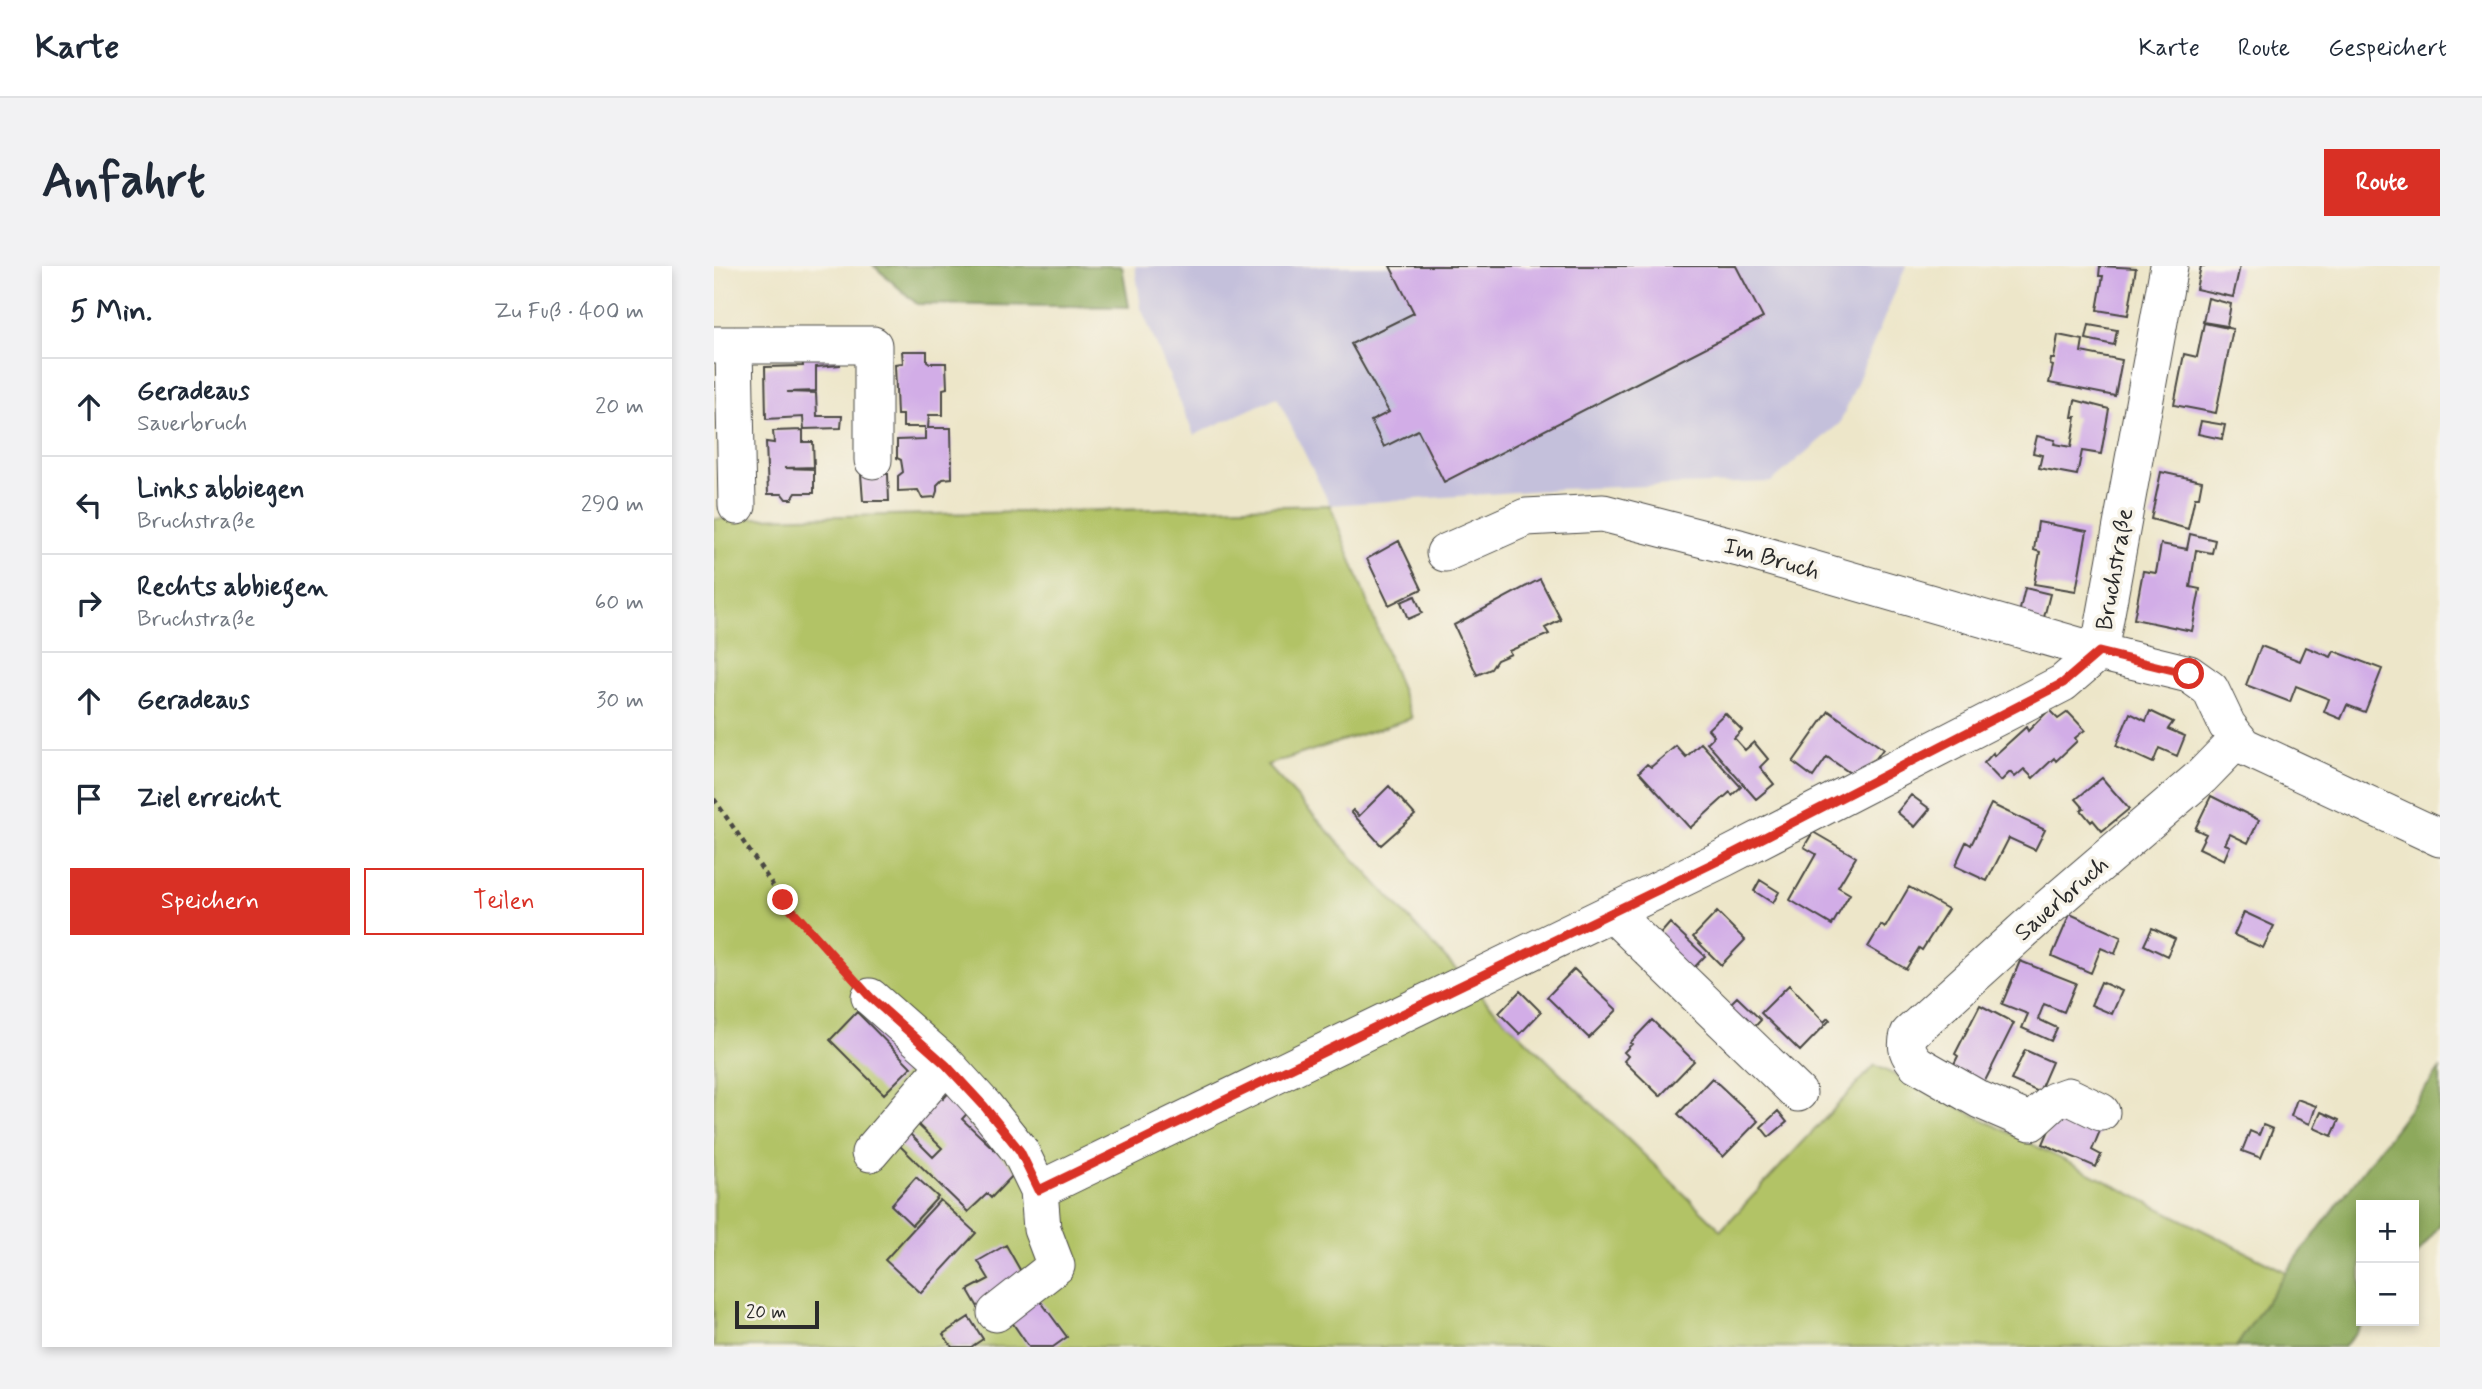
<!DOCTYPE html>
<html lang="de">
<head>
<meta charset="utf-8">
<style>
	:root { --surface:#fff; --page:#f2f2f3; --text:#1f2937; --muted:#747a83; --line:#e0e1e3; --accent:#d93025 }
	body { margin:0; font-family:Mynerve,sans-serif; background:var(--page); color:var(--text) }
	.controls { position:absolute; right:21px; bottom:21px; display:grid; overflow:hidden; border-radius:0px; box-shadow:0 4px 10px #0003 }
	.controls button { width:63px; height:63px; display:grid; place-items:center; padding:0; border:0; border-bottom:2px solid var(--line); background:var(--surface); color:var(--text); font:35px sans-serif }
	.scale { position:absolute; left:21px; bottom:18px; width:84px; box-sizing:border-box; padding-left:7px; border:4px solid #2b2b2b; border-top:0; font-size:19px; line-height:24px; white-space:nowrap; color:#2b2b2b; -webkit-text-stroke:5px #f7f3e8; paint-order:stroke }
	.stop { position:absolute; width:21px; height:21px; margin:-16px; border:5px solid #d93025; border-radius:50%; background:#fff }
	.stop.end { background:#d93025; border-color:#fff; box-shadow:0 2px 7px #0008 }
	.list { margin:0; padding:0; list-style:none }
	h2 { display:flex; justify-content:space-between; align-items:center; height:91px; margin:0; padding:0 28px; font-size:30px }
	h2 small { font-size:23px; font-weight:400; color:var(--muted) }
	.list li { display:grid; grid-template-columns:46px 1fr auto; gap:21px; align-items:center; box-sizing:border-box; height:98px; padding:0 28px; border-top:2px solid var(--line) }
	.list b { display:block; font-size:26px; white-space:nowrap }
	.list p { margin:0; font-size:23px; white-space:nowrap; color:var(--muted) }
	.list em { font-size:23px; font-style:normal; color:var(--muted) }
	.actions { display:flex; gap:14px; padding:21px 28px }
	.actions a { flex:1; padding:16px 0; border:2px solid var(--accent); border-radius:0px; text-align:center; font-size:24px; color:var(--accent) }
	.actions .main { background:var(--accent); color:#fff }
	.icon { flex:none; width:38px; height:38px; fill:none; stroke:currentColor; stroke-width:2; stroke-linecap:round; stroke-linejoin:round }
	.map { position:relative; flex:none; width:1726px; height:1081px; overflow:hidden; border-radius:0px }
	header { display:flex; align-items:center; gap:42px; box-sizing:border-box; height:98px; padding:0 35px; background:var(--surface); border-bottom:2px solid var(--line) }
	header strong { font-size:33px }
	nav { display:flex; gap:38px; margin-inline-start:auto; font-size:24px }
	.intro { display:flex; align-items:center; justify-content:space-between; box-sizing:border-box; height:168px; padding:0 42px }
	h1 { margin:0; font-size:49px }
	.button { padding:18px 32px; border-radius:0px; background:var(--accent); color:#fff; font-size:24px; font-weight:700 }
	main { display:flex; gap:42px; padding:0 42px }
	aside { flex:1; background:var(--surface); border-radius:0px; box-shadow:0 4px 10px #0003 }
	.map>svg:first-child { display:block }
</style>
</head>
<body>
<header>
<strong>Karte</strong>
<nav><a>Karte</a><a>Route</a><a>Gespeichert</a></nav>
</header>
<div class="intro"><h1>Anfahrt</h1><a class="button">Route</a></div>
<main>
<aside>
<h2>5 Min.<small>Zu Fuß · 400 m</small></h2>
<ul class="list">
<li><svg class="icon" aria-label="ahead" viewBox="0 0 24 24"><path d="M12 20V5M6 11l6-6 6 6"/></svg><div><b>Geradeaus</b><p>Sauerbruch</p></div><em>20 m</em></li>
<li><svg class="icon" aria-label="left" viewBox="0 0 24 24"><path d="M17 20v-9H6M10 6l-5 5 5 5"/></svg><div><b>Links abbiegen</b><p>Bruchstraße</p></div><em>290 m</em></li>
<li><svg class="icon" aria-label="right" viewBox="0 0 24 24"><path d="M7 20v-9h11M14 6l5 5-5 5"/></svg><div><b>Rechts abbiegen</b><p>Bruchstraße</p></div><em>60 m</em></li>
<li><svg class="icon" aria-label="ahead" viewBox="0 0 24 24"><path d="M12 20V5M6 11l6-6 6 6"/></svg><div><b>Geradeaus</b></div><em>30 m</em></li>
<li><svg class="icon" aria-label="arrive" viewBox="0 0 24 24"><path d="M6 21V4h12l-3 4 3 4H6"/></svg><div><b>Ziel erreicht</b></div></li>
</ul>
<div class="actions"><a class="main">Speichern</a><a>Teilen</a></div>
</aside>
<div class="map">
<svg width="1726" height="1081" viewBox="0 0 1726 1081">
	<rect width="100%" height="100%" fill="#f7f3e8"/>
	<filter id="ink" filterUnits="userSpaceOnUse"><feTurbulence type="fractalNoise" baseFrequency=".0143" numOctaves="2"/><feDisplacementMap in="SourceGraphic" scale="14" xChannelSelector="R" yChannelSelector="G"/><feConvolveMatrix kernelMatrix="1 2 1 2 8 2 1 2 1" color-interpolation-filters="sRGB"/></filter>
	<filter id="wash" filterUnits="userSpaceOnUse"><feTurbulence type="fractalNoise" baseFrequency=".00686" numOctaves="4" result="noise"/><feDisplacementMap in="SourceGraphic" scale="28" xChannelSelector="R" yChannelSelector="G"/><feGaussianBlur stdDeviation="1.57" result="paint"/><feColorMatrix in="noise" values="0 0 0 0 0 0 0 0 0 0 0 0 0 0 0 0 0 1.4 0 .05"/><feComposite in="paint" operator="in"/></filter>
	<g filter="url(#wash)">
		<rect width="100%" height="100%" fill="#ede6c9"/>
		<!-- industrial -->
		<path fill="#c4c0db" d="M421,0h771l-66,157 -69,59 -212,7 -229,16 -53,-108 -83,38 -53,-127z"/>
		<!-- green -->
		<path fill="#b2c366" stroke="#6e7748" stroke-width="2" d="M616,239l82,213 -145,47 208,225 246,240 154,-165 411,207 -50,75h-1522v-828z"/>
		<!-- forest -->
		<path fill="#8da95b" stroke="#5c6a43" stroke-width="2" d="M160,0h248l7,41 -212,-3z
			M1726,803v156l-26,34v-54h-53v116h4l-21,26h-108l50,-75z"/>
		<g id="blocks">
			<!-- building -->
			<path fill="#d2ade7" d="M676,0h346l27,52 -319,164 -26,-52 -34,17 -13,-26 18,-9 -38,-68 63,-31z
				M1386,0l36,2 -8,47 -31,-5 6,-34h-4z
				M1487,0h39l-7,31 -37,-8z
				M1494,32l23,6 -4,22 -24,-4z
				M1490,57l29,6 -17,84 -42,-8 10,-51 13,3z
				M1375,59l28,5 -3,15 -28,-6z
				M1344,69l25,5 -2,12 41,8 -7,36 -66,-13 4,-17 -3,-1 1,-6h3z
				M188,85h25v10l3,2h16l1,25 -4,1v26h-14l-1,13h23l1,50 -9,1 -6,6v6l-2,6 -13,1 -4,-8 -20,1v-15l5,-4 -2,-12 -4,-2v-18l28,-1v-12h-22v-12h-6l-2,-51 8,-1z
				M126,87v12l-24,2v24l-29,1 29,1 1,23h25l-1,12 -37,1 -1,-12 -37,2 -1,-52 38,-1 -1,-12z
				M1361,134l34,9 -8,45 -19,-3 -5,24 -38,-7 3,-13 -9,-2 4,-17 18,4 -1,4 17,3 5,-30h-4z
				M1487,155l24,4 -3,14 -24,-5z
				M89,164v12h10l1,25 -30,1 30,1v24h-18l-4,6h-6l-4,-5h-14l-2,-52 8,1 -1,-12z
				M1447,206l41,9 -3,16h-4l-7,32 -37,-10z
				M147,208h27l1,27h-26z
				M1324,256l49,9 -11,60 -42,-7 6,-32 -6,-2z
				M1476,268l25,6 -3,13 -16,-3 -6,37 10,2 -8,42 -58,-12 9,-48 13,2 5,-29 26,5z
				M685,275l23,48 -33,16 -22,-46z
				M826,313l21,41 -16,8 4,6 -40,17 2,3 -14,6 -6,9 -14,6 -23,-50z
				M1311,322l25,6 -8,31 -24,-7z
				M701,330l7,17 -14,6 -7,-17z
				M1547,380l39,15 6,-14 25,10 3,-6 48,18 -17,43 -18,-7 -6,14 -17,-7 5,-13 -33,-13 -6,16 -44,-17z
				M1335,444l9,9 10,-7 17,18 -10,8 2,3 -21,20 -2,-3 -21,20 -9,-9 -9,8 -5,-5 -9,9 -17,-18 9,-10 1,3 32,-29 2,4z
				M1115,445l54,38 -23,31 -33,-23 -14,20 -20,-15z
				M1436,445l23,11 -5,7 17,7 -8,20 -18,-8 -6,15 -37,-17 14,-33 16,8z
				M1011,447l17,17 -8,8 11,12 9,-8 14,17 -8,8 14,17 -18,15 -49,-56 7,-7 -6,-7z
				M987,477l40,44 -9,8 -2,-3 -40,36 -51,-56 8,-8 4,3 25,-21 10,11z
				M1388,512l27,31 -27,22 -9,-11 -2,2 -10,-12 3,-2 -8,-9z
				M675,520l26,29 -34,30 -30,-33 2,-2 6,6z
				M1197,529l19,14 -15,18 -18,-15z
				M1497,530l48,24 -11,23 -18,-9 -5,10 5,2 -6,14 -25,-12 7,-14 -11,-5z
				M1277,538l54,26 -10,20 -26,-12 -22,43 -32,-15 11,-24 5,3z
				M1099,566l43,25 -18,30 12,7 -18,31 -42,-25 26,-46 -12,-7z
				M1046,614l19,12 -6,11 -19,-12z
				M1195,621l39,22 -26,41 -3,-2 -13,21 -38,-22 13,-22 4,3z
				M1003,646l28,28 -24,25 -28,-28z
				M1530,646l30,14 -11,22 -29,-13z
				M1356,648l51,23 -6,17 -14,-6 -10,25 -39,-17z
				M956,657l35,33 -15,16 -34,-33z
				M1438,662l23,11 -8,17 -23,-11z
				M1306,695l56,22 -12,29 -20,-8 -6,15 19,9 -6,13 -29,-13 6,-14 -26,-10z
				M860,703l43,41 -28,28 -42,-41z
				M1387,716l21,9 -10,23 -21,-9z
				M1075,719l35,37 4,-4 2,2 -30,31 -39,-38z
				M806,725l21,21 -21,22 -21,-21z
				M1023,731l24,23 -11,12 -23,-25z
				M1266,739l34,18 -32,64 -32,-15 8,-16 -3,-2z
				M143,746l54,55 -27,27 -54,-54z
				M938,754l42,41 -34,35 -36,-35 4,-5 -4,-4 8,-8 -2,-1z
				M1311,784l27,12 -13,30 -28,-12z
				M998,812l46,43 -35,36 -45,-43z
				M240,821l20,19 -12,13 55,52 -26,27 -4,-4 -19,18 -69,-67 11,-11 23,23 9,-9 -33,-32 25,-25 9,8z
				M1583,833l19,7 -6,18 -19,-8z
				M1345,841l43,19 -10,24 9,5 -5,12 -53,-23z
				M1064,845l9,11 -18,15 -8,-10z
				M1607,846l18,8 -7,16 -18,-8z
				M1549,859l10,4 -12,29 -19,-7 8,-20 9,4z
				M202,911l22,20 -26,28 -21,-20z
				M226,934l36,33 -55,60 -36,-33z
				M292,979l21,37 -48,27 -11,-19 21,-11 -11,-18z
				M322,1029l31,42 -14,10h-24l-22,-32z
				M255,1051l14,22 -12,8h-19l-9,-13z"/>
		</g>
	</g>
	<g filter="url(#ink)">
		<use href="#blocks" fill-opacity="0" stroke="#484743" stroke-width="2"/>
		<g fill="none" stroke-linecap="round" stroke-linejoin="round">
			<!-- minor casing -->
			<g stroke="#484743" stroke-width="39">
				<path id="minor" d="M0,79h159v115
					M20,80l3,160
					M731,287l81,-36 77,-4 136,35 360,104 90,22 21,15 17,36 16,21 197,92
					M898,647l186,180
					M156,731l76,67
					M1387,846l-33,-16 -14,5 -23,21 -51,-22 -63,-36c-9,-10 -12,-16 -8,-30l138,-125 154,-132 37,-38
					M156,887l76,-89 38,42 36,45 19,39 685,-332 339,-175 36,-31 70,-386
					M282,1047l60,-47 -14,-37 -3,-39"/>
			</g>
			<!-- path -->
			<path stroke="#484743" stroke-width="4.5" stroke-dasharray="5 5" stroke-linecap="butt" d="M0,533l69,101 67,75"/>
			<!-- minor -->
			<use href="#minor" stroke="#fff" stroke-width="37"/>
		</g>
	</g>
	<g fill="none" stroke-linecap="round" stroke-linejoin="round" filter="url(#ink)">
		<!-- route -->
		<path stroke="#d93025" stroke-width="9" d="M69,634l87,97 76,68 38,41 36,45 19,39 685,-332 339,-175 36,-31 90,22"/>
	</g>
	<g text-anchor="middle" stroke-width="7" stroke-linejoin="round" paint-order="stroke">
		<!-- street labels -->
		<g font-size="24" fill="#2b2b2b" stroke="#f7f3e8">
			<text transform="translate(1058 292) rotate(16)" y="8">Im Bruch</text>
			<text transform="translate(1400 303) rotate(-80)" y="8">Bruchstraße</text>
			<text transform="translate(1347 632) rotate(-41)" y="8">Sauerbruch</text>
		</g>
	</g>
</svg>
<div class="controls">
<button>+</button>
<button>−</button>
</div>
<div class="scale">20 m</div>
<div class="stop" style="left:1475px;top:408px"></div>
<div class="stop end" style="left:69px;top:634px"></div>
</div>
</main>
</body>
</html>
